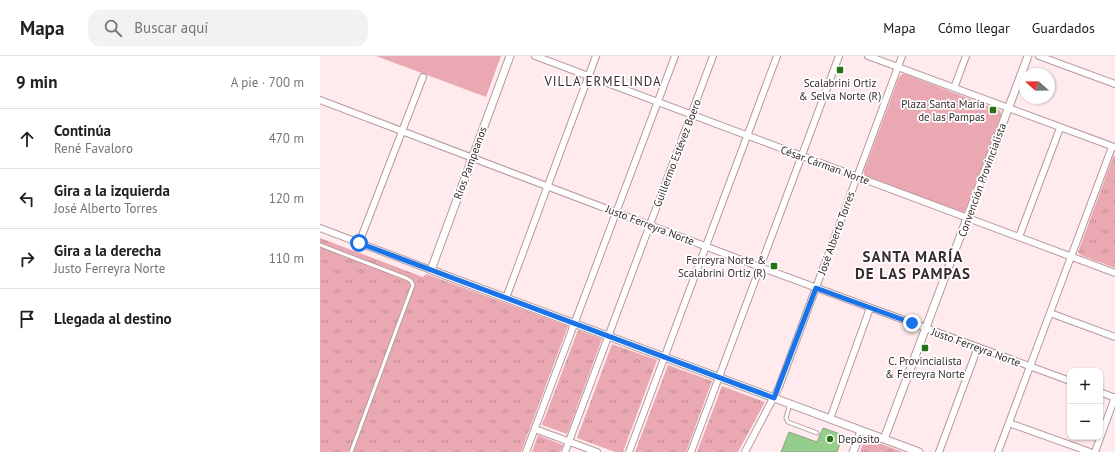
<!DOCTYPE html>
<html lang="es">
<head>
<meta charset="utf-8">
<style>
	:root { --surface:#fff; --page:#f2f2f2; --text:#202124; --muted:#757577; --line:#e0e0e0 }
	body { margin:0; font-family:"PT Sans",sans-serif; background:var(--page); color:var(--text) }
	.controls { position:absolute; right:12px; bottom:12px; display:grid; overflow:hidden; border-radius:8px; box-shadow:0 1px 3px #0004 }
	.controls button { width:36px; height:36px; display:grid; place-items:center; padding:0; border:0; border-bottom:1px solid var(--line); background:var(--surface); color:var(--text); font:20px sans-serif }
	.compass { position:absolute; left:699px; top:12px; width:36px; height:36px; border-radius:50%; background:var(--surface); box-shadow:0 1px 3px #0004; rotate:290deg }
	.stop { position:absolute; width:12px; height:12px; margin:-9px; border:3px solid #1a73e8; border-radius:50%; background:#fff }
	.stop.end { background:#1a73e8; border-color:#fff; box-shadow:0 1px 4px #0008 }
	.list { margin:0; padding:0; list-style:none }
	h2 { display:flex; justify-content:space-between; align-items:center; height:52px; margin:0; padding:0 16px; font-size:17px }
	h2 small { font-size:13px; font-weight:400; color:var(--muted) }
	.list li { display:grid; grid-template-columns:26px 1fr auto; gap:12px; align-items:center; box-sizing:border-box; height:60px; padding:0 16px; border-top:1px solid var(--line) }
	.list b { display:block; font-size:15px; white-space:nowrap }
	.list p { margin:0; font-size:13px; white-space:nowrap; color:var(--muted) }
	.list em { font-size:13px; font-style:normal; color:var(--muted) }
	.icon { flex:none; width:22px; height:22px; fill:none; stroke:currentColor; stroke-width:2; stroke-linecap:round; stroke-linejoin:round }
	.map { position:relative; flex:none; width:795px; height:396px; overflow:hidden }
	header { display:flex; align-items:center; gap:24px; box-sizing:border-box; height:56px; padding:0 20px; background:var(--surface); border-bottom:1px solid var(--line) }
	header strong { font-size:19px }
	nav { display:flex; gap:22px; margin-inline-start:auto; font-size:14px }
	.search { width:280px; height:36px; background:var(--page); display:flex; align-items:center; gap:10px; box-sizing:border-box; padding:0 14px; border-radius:12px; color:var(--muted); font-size:15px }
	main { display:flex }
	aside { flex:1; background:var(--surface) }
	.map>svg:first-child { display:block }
</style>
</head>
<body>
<header>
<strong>Mapa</strong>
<div class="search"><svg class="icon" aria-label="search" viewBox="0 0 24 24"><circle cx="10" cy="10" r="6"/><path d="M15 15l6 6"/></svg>Buscar aquí</div>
<nav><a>Mapa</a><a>Cómo llegar</a><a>Guardados</a></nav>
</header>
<main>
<aside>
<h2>9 min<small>A pie · 700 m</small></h2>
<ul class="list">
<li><svg class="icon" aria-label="ahead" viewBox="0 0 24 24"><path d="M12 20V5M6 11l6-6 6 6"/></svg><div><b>Continúa</b><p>René Favaloro</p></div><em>470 m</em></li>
<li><svg class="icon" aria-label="left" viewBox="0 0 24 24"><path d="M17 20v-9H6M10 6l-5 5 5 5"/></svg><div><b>Gira a la izquierda</b><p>José Alberto Torres</p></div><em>120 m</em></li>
<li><svg class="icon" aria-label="right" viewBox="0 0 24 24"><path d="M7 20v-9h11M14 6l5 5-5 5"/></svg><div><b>Gira a la derecha</b><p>Justo Ferreyra Norte</p></div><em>110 m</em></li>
<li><svg class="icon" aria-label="arrive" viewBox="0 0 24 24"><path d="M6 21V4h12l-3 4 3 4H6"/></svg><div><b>Llegada al destino</b></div></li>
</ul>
</aside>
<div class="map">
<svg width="795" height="396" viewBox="0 0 795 396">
	<defs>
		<pattern id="grass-tufts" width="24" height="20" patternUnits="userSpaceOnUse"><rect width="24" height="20" fill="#eaa9b2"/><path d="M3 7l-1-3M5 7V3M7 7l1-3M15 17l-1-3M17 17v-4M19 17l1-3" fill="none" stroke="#be8a91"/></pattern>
	</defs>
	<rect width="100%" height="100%" fill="#ffebed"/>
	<!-- grass -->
	<path fill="url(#grass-tufts)" d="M795,99v113l-35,-13 -2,-3 35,-95z
		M0,182l103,39 3,-3 142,52 -47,126h-201z
		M258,274l24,9 -35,95 -25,-9z
		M292,288l45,16 -34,92h-8l-38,-14z
		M348,309l44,16 -26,71h-51z
		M402,330l43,16 -27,50h-41z
		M218,379l25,10 -3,7h-28z
		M549,383l2,1 32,12h-43l4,-11z"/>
	<!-- park -->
	<path fill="#eaa9b2" d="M56,0h125l-15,41z
		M582,18h3l94,36 2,2v4l-35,93 -2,3h-4l-96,-36v-5l35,-94z"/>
	<!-- building -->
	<path fill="#95cd8a" stroke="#90a18d" d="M503,372l20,7 -6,17h-56l8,-20 28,10z"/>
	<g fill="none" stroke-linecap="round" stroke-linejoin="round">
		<!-- service casing -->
		<g stroke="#b6999c" stroke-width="5">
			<path id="service" d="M0,189l86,33 5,3 2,4 -62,167
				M470,348l-4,14 2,4 29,11"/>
		</g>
		<!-- minor casing -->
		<g stroke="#b6999c" stroke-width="8">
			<path id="minor" d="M215,0l580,217
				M548,0l246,91
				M719,0l76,28
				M634,32l12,-32
				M0,44l440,167 310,114
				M0,172l111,42
				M699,181l41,-109
				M39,187l64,-166
				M186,242l90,-242
				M730,257l65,24
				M780,336l15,6
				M510,363l40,-111
				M689,367l81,29
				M215,373l62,23
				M206,396l149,-396
				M245,396l148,-396
				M309,396l148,-396
				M371,396l148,-396
				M425,396l34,-65 123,-331
				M619,396l39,-105
				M678,396l114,-305
				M775,396l20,-55"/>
		</g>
		<!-- tertiary casing -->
		<g stroke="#b6999c" stroke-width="9">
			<path id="tertiary" d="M190,0l-79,214 488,182
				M564,383l144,-383
				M533,396l8,-21"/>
		</g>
		<!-- service -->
		<use href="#service" stroke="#fff" stroke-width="3"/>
		<!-- minor -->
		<use href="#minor" stroke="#fff" stroke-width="6"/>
		<!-- tertiary -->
		<use href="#tertiary" stroke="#fff" stroke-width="7"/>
	</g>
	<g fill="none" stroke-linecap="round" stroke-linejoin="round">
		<!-- route -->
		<path stroke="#1a73e8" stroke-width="5" d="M39,187l415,155 42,-110 96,35"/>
	</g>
	<!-- markers -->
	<g fill="#277216" stroke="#fff" stroke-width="1.5">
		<rect x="516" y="10" width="8" height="8" rx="2"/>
		<rect x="669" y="50" width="8" height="8" rx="2"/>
		<rect x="450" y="206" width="8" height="8" rx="2"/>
		<rect x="601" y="288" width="8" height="8" rx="2"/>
		<circle cx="510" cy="383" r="4"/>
	</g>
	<g text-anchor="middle" stroke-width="3.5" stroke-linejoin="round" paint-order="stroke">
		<!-- poi labels -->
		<g font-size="11" fill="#372b2c" stroke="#fff">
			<text x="520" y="31">Scalabrini Ortiz<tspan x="520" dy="13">&amp; Selva Norte (R)</tspan></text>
			<text x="665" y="52" text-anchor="end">Plaza Santa María<tspan x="665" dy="13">de las Pampas</tspan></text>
			<text x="446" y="208" text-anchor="end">Ferreyra Norte &amp;<tspan x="446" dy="13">Scalabrini Ortiz (R)</tspan></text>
			<text x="605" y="309">C. Provincialista<tspan x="605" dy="13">&amp; Ferreyra Norte</tspan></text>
			<text x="518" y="387" text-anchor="start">Depósito</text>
		</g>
		<!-- street labels -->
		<g font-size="11" fill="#372b2c" stroke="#fff">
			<text transform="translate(357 97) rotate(-69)" y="4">Guillermo Estévez Boero</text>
			<text transform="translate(150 107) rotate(-70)" y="4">Ríos Pampeanos</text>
			<text transform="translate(505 109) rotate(20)" y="4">César Cárman Norte</text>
			<text transform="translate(662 124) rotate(-70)" y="4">Convención Provincialista</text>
			<text transform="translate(330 169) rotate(21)" y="4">Justo Ferreyra Norte</text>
			<text transform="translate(516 177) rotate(-70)" y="4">José Alberto Torres</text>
			<text transform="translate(656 291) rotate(20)" y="4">Justo Ferreyra Norte</text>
		</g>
		<!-- quarter labels -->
		<g font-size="13" letter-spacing="1" fill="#372b2c" stroke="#fff">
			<text x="283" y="30">VILLA ERMELINDA</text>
		</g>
		<!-- district labels -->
		<g font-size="15" font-weight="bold" letter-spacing="1" fill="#372b2c" stroke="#fff">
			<text x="593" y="206">SANTA MARÍA<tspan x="593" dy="17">DE LAS PAMPAS</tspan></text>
		</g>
	</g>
</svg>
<div class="controls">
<button>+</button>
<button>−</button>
</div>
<svg class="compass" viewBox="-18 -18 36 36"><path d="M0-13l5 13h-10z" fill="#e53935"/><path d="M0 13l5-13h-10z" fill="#757577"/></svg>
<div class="stop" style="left:39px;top:187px"></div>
<div class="stop end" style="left:592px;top:267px"></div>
</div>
</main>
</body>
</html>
